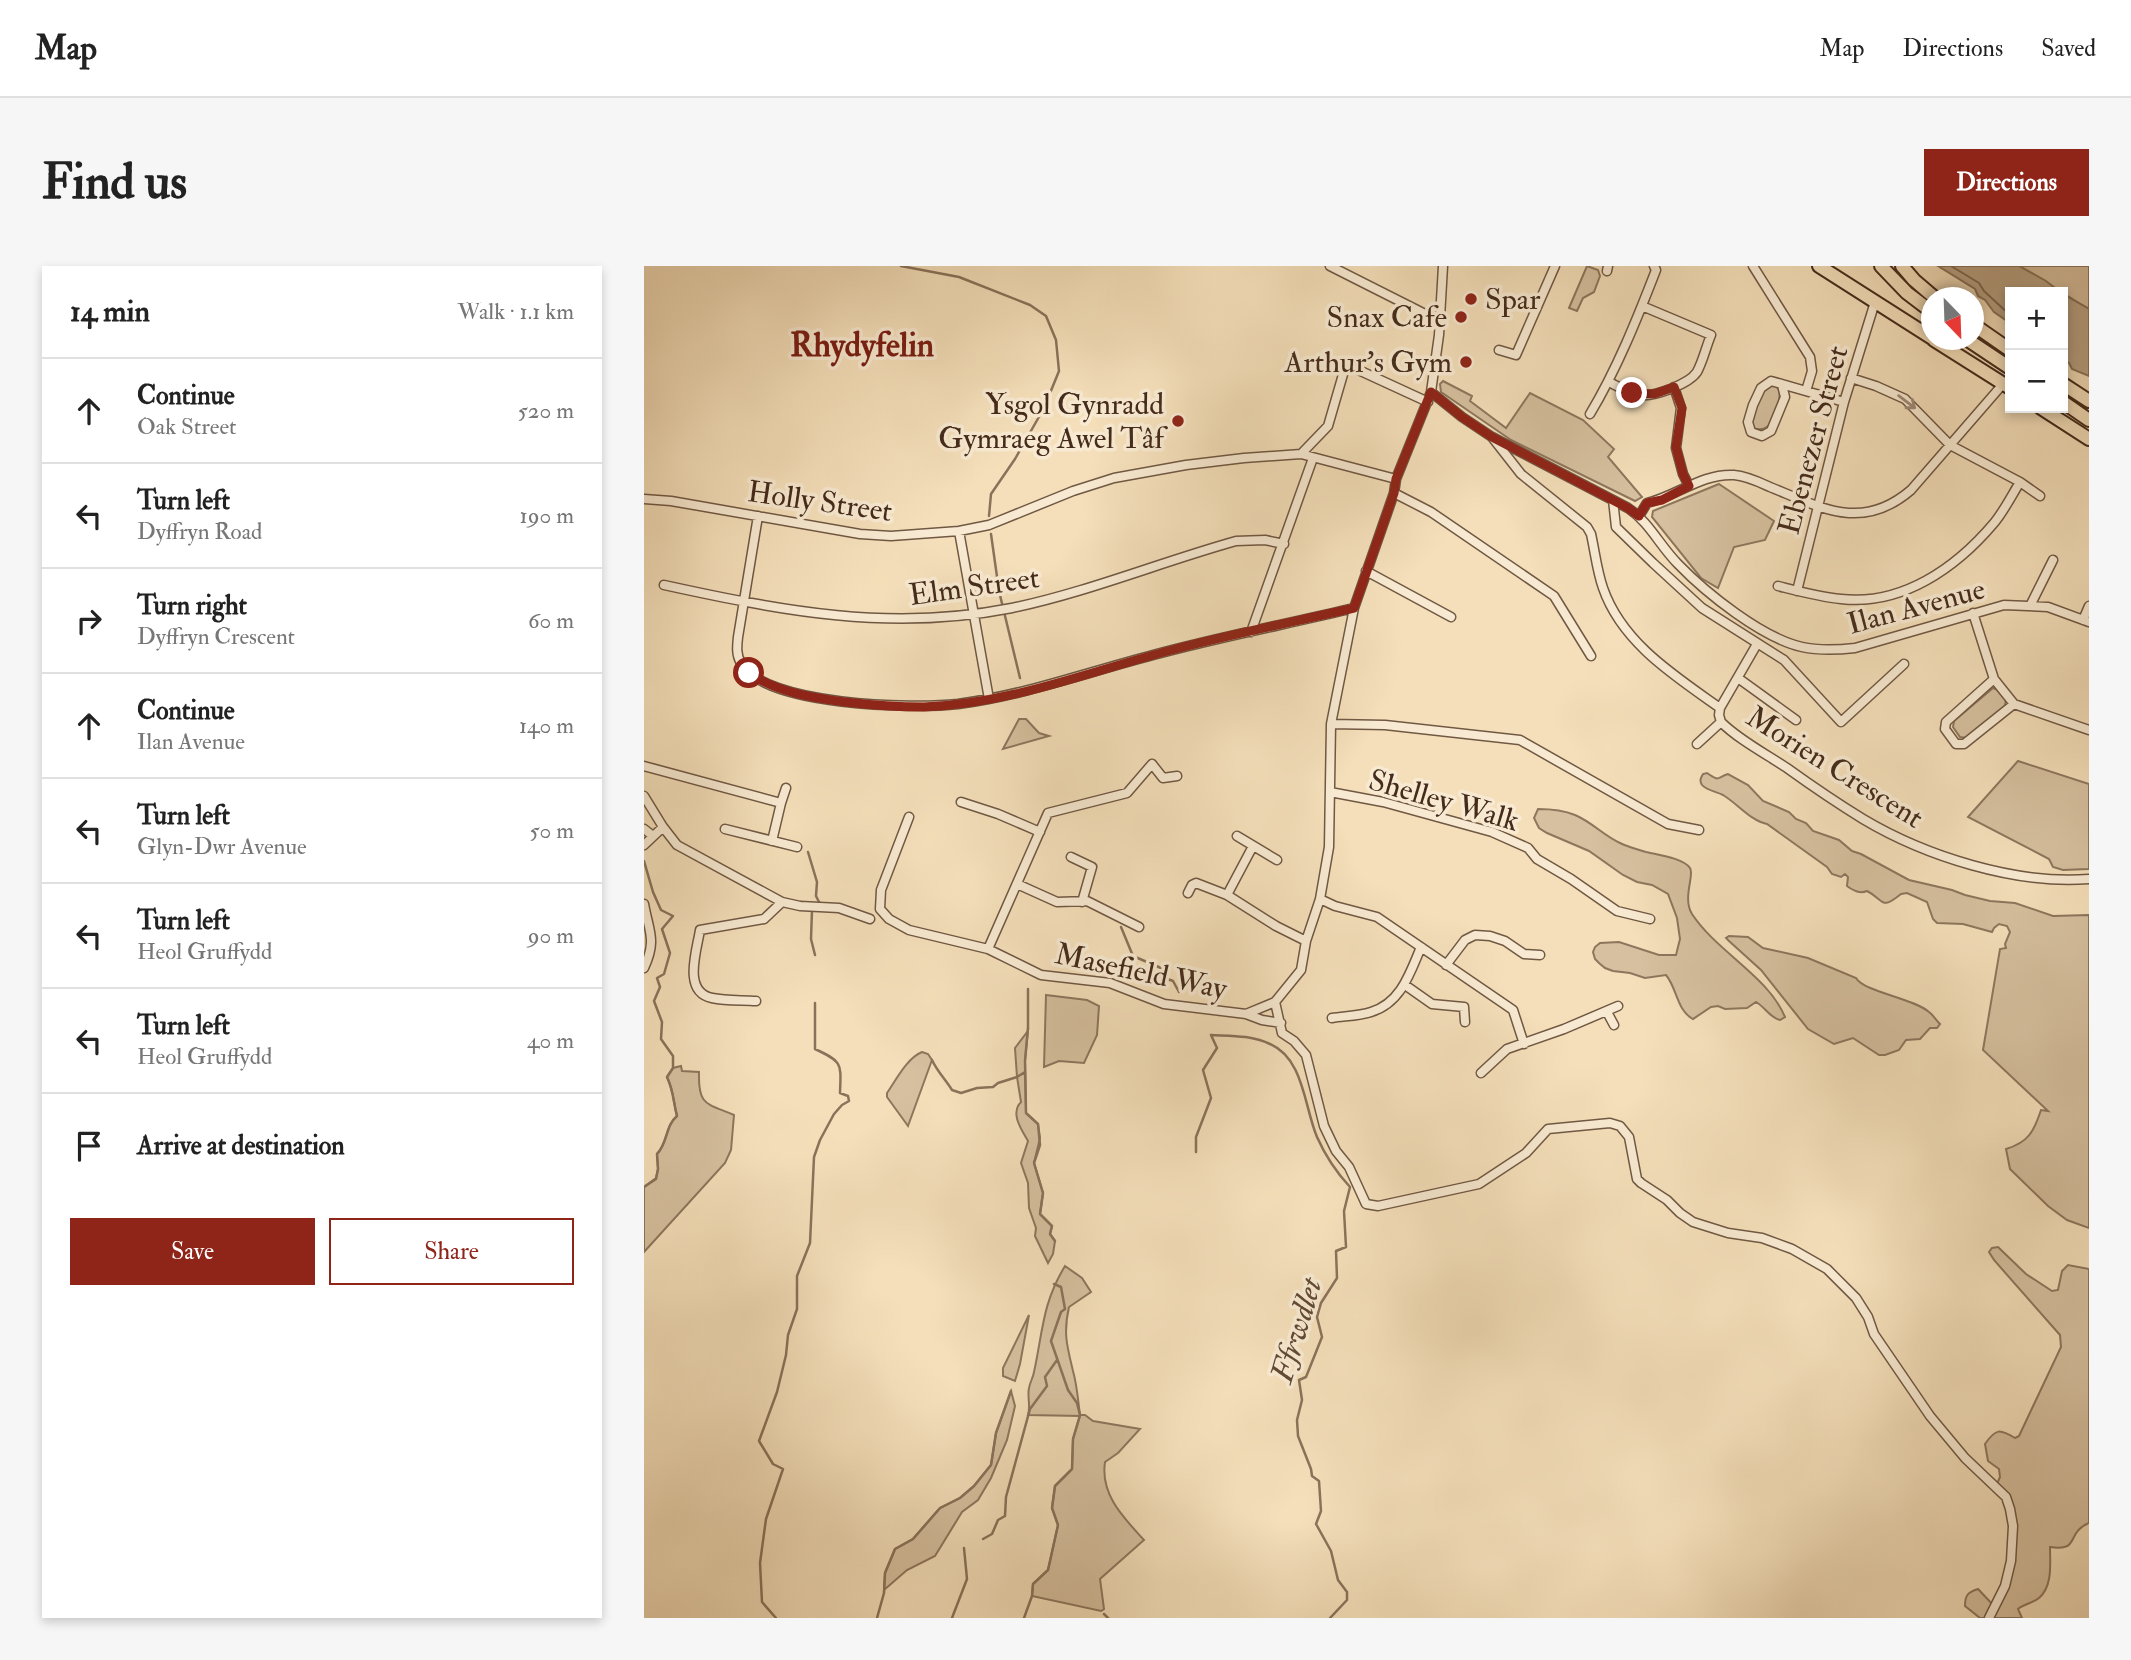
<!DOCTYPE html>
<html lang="en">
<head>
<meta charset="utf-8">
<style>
	:root { --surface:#fff; --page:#f6f6f6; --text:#222; --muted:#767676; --line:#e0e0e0; --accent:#8f2418 }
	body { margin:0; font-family:"IM FELL Double Pica",serif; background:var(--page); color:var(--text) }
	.controls { position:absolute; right:21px; top:21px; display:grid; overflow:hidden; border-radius:0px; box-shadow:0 4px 10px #0003 }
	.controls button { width:63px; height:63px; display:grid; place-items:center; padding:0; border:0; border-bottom:2px solid var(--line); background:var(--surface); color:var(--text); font:35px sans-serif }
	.compass { position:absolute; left:1277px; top:21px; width:63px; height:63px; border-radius:50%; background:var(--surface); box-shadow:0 4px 10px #0003; rotate:157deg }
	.stop { position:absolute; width:21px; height:21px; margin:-16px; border:5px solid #8f2418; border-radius:50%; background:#fff }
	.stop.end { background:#8f2418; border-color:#fff; box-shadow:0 2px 7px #0008 }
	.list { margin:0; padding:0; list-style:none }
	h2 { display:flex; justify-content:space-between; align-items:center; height:91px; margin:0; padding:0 28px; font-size:30px }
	h2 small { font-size:23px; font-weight:400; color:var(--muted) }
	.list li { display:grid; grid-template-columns:46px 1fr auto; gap:21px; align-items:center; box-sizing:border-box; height:105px; padding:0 28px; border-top:2px solid var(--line) }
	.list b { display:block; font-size:26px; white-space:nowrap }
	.list p { margin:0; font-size:23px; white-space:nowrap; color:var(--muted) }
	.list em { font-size:23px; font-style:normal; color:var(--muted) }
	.actions { display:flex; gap:14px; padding:21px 28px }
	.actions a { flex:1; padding:16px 0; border:2px solid var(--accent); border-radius:0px; text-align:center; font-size:24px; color:var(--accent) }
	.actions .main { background:var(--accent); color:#fff }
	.icon { flex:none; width:38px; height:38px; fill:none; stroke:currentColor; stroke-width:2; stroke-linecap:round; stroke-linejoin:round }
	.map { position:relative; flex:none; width:1445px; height:1352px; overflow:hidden; border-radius:0px }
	header { display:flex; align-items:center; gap:42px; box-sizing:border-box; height:98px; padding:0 35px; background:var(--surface); border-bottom:2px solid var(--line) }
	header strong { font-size:33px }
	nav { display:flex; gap:38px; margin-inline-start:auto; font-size:24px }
	.intro { display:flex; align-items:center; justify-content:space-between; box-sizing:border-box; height:168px; padding:0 42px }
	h1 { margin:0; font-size:49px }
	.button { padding:18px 32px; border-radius:0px; background:var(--accent); color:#fff; font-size:24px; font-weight:700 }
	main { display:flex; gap:42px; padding:0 42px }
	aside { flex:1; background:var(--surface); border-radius:0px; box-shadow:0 4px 10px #0003 }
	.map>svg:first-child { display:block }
</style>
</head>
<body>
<header>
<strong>Map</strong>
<nav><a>Map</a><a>Directions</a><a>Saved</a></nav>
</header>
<div class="intro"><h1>Find us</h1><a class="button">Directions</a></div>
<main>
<aside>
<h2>14 min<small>Walk · 1.1 km</small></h2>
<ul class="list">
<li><svg class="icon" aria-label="ahead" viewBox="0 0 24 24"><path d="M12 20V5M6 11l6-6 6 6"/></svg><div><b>Continue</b><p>Oak Street</p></div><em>520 m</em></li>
<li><svg class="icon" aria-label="left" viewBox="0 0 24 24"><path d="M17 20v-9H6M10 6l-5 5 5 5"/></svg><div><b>Turn left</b><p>Dyffryn Road</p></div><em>190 m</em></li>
<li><svg class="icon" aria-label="right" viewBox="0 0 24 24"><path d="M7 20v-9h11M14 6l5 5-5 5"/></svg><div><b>Turn right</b><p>Dyffryn Crescent</p></div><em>60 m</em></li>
<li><svg class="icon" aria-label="ahead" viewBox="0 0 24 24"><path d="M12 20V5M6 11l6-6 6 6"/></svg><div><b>Continue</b><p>Ilan Avenue</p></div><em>140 m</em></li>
<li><svg class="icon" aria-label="left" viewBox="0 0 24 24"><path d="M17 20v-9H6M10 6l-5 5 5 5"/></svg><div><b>Turn left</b><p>Glyn-Dwr Avenue</p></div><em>50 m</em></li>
<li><svg class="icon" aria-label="left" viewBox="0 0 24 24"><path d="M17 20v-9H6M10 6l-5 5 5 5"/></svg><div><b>Turn left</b><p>Heol Gruffydd</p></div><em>90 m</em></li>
<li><svg class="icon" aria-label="left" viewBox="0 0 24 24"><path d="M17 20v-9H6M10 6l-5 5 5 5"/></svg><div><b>Turn left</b><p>Heol Gruffydd</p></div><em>40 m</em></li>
<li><svg class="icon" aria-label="arrive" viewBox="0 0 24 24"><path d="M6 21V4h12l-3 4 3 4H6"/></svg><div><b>Arrive at destination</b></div></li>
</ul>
<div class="actions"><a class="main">Save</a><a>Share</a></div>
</aside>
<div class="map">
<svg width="1445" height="1352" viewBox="0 0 1445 1352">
	<rect width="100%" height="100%" fill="#f4dfba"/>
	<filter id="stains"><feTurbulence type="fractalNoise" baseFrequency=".00286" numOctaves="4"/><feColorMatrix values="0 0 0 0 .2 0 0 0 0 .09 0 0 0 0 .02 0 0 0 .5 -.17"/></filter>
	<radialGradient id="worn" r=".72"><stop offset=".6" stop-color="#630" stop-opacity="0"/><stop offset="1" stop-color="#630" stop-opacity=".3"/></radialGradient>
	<!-- green -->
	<path fill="#d6c09f" stroke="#8d765d" stroke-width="2" d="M943,0l11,4 2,6 -6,16 -11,6 -6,13 -8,-3z
		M1375,0h70v43c-25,-14 -45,-30 -70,-43z
		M799,115l29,15 -2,5 36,27 24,-35 53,27 31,29 -6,8 34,40 -7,4 -124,-61 -70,-48 -1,-8z
		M1127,120h5l4,5c-1,16 -7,45 -27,37 -5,-13 5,-38 18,-42z
		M1075,218l55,37 -9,19 -31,7 -16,41 -17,-10 -49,-61 1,-6z
		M1349,422l5,2 8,9 -1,7 -38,32 -7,-1 -7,-10 1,-6z
		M375,453h7l13,14 10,3 -46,13z
		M1374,495l71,23v85l-26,1 -10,-3 -4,-8 -81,-42z
		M1063,507c13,9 9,5 21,1l20,11 15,16 26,11 7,7 10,4 7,8 26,9 13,11 9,3 48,26 43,10 13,5 25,6 25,2 38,13 36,-1v313l-22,-8 -19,-14 -38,-37 -4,-20c23,-7 28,-18 35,-39l7,1 -65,-61 17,-101 6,-1 -1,-4 5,-12 -3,-6 -8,-2 -5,4 -2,4 -29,-8 -26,-1 -4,-4 -6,-17 -20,-9 -6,1c-21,17 -16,6 -34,-3 -7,3 -13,0 -20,-5l1,-9 -3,-3 -4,3 -9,-3 -5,-7 -60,-43c-16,-3 -29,-20 -44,-29 -6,-3 -17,-5 -21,-10 -3,-5 -1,-7 1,-11z
		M894,543c13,0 25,1 37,6 17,7 29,21 45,28 8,4 17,6 26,9 12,3 37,6 44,16 5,6 -8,30 2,46 25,38 76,62 93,103l-5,3c-10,-2 -15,-13 -24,-18l-9,6 -22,1 -7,-3 -7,1 -18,12c-16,-8 -16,-31 -27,-44l-21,3 -15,-5 -17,-2 -8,-3 -6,-5 -4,-4 -2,-7 2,-5 5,-4 19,-1 40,13h17l4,-16 -3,-21 -9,-24 -16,-9 -15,-3 -14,-7 -34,-24 -42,-18 -8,-5 -5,-10z
		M1085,670l19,1 15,11 45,10 48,20c8,14 57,20 73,34 4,3 7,8 11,12l-3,4h-7l-10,11 -14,1 -7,10 -14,5h-6l-26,-17 -19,6 -26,-15 -47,-59 -32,-29 -3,-3z
		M402,729l41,5 12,6 -2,29 -13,28 -25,-2 -15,6z
		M384,765l-3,30 1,52 12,11 2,14 -6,25 9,30 -3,21 12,12 -2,8 5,7 -2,13 -5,9 -13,-27 1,-8 -7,-20 -1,-25 -7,-20 7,-22c-7,-12 -18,-28 -7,-39l-4,-25 -2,-29z
		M278,786l6,2 4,6 -24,66 -21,-29v-4c9,-13 20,-35 35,-41z
		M37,800l1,5 17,1c-1,34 7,31 35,43l-3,35 -6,13 -81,89v-65l12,-9 2,-9 -1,-15c11,-11 8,-28 20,-38 -4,-15 -3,-24 -10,-39l6,-9z
		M1354,981l28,27 26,17 6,-1 4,-19 6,-6 21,4v254c-24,10 -8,29 -39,24 0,16 3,39 -11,51 -6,5 -15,6 -21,11l4,9h-42l-15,-12c0,-11 3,-14 13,-17l16,17 17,-45 -1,-52 -14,-23 4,-9 -1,-8 -11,-8 -3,-17c11,-16 15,-15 30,-6l4,-2 42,-89 -1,-12 -66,-75 -5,-8 3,-4z
		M421,1000l17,12 9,14 -22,15c-6,26 -2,39 4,64 4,14 5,29 7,44h5l8,6 47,8 -22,24 -13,9c-5,33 19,56 39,78l-44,39 4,30 -3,2 -69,-15 1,-12 15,-14 10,-45 -6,-17 3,-22 17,-17 1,-30 7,-23 -52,-1c3,-9 -1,-18 1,-27 1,-6 4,-10 5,-16 9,-41 8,-68 31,-106z
		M385,1049l-9,49 -5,17 -12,-5v-8z
		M367,1125l4,15 -8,34 -16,38 -13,22 -16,12 -27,44 -28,14 -23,20 1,-17 10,-24 18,-10 27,-31 20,-10 14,-12 17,-21 5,-32z"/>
	<!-- water -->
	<path fill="#b8a284" stroke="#8a725a" stroke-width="2" d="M1294,0h81l27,15 14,11h-50v31l-16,-11 -9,-12 -7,-4 -3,-7z
		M1419,28l26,15v67l-17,-7 -3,-6 -6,-4z"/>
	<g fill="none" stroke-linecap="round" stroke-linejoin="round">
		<!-- shore -->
		<path stroke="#7e6650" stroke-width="2" d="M1307,0l28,17 5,8 26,24"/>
		<!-- stream -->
		<path stroke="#8a725a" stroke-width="2.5" d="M257,0l58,11 71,28 16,11 10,24 3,31 -15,37 -29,51 -24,35 -2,22
			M347,268l8,57 21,87
			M164,586l9,30 -1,14 4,8
			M0,595l9,31 8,18 12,6 -11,13 8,24 -6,21 -7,4 3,9 -6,14 8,21 -1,17 12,17v12l-6,9c7,15 6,24 10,39 -12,10 -9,27 -20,38l1,15 -2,10 -12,8
			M168,644l-1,29 4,16
			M477,661l12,29 28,12 4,10 8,3 6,11
			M384,723v38l-3,34 1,52 12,11 2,21 -6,18 9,30 -3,21 12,12 -2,8 5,7
			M288,794c5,11 13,19 20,30l9,3 16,-5 16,-1 5,-4 19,-6 8,-5
			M552,886v-15l15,-39 -8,-28 14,-22 -6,-13c20,1 40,0 59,9 34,15 34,62 47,93 8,18 20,36 33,50l-6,24 2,36 -10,4 1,27 -16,25 -4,14 5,20 -16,40 -7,3 3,20 -5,20 1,16 13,33 1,7 7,5 2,30 -5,13 15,27 7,29 9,12v8l-17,18
			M339,1273l9,-5 6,-14 7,-4 1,-19 24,-88 17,-23 -2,-9 12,-17
			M460,1348l4,4
			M132,1352l-14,-16 -2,-39 6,-44 17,-50 -10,-5 -14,-23 18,-49 9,-37 2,-20 9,-26v-33l13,-33 4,-86 6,-17 14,-26 8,-9 7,-4 -1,-5 -8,-3c1,-30 3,-31 -25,-44v-46
			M233,1352l7,-25 1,-20 10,-24 18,-10 27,-31 20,-10 14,-12 17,-21 5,-32 15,-42
			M308,1352l15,-39 -3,-31
			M380,1352l8,-22 1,-12 15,-14 10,-45 -6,-17 3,-22 17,-17 1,-30 7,-24 -3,-12 -9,-13 -17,-49 10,-29 4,-3 -4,-22 -7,-3"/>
		<!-- minor casing -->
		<g stroke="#705843" stroke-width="11">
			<path id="minor" d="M686,0l109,55
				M1109,0l57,91 2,14 -6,20
				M963,5l1,-5
				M855,84l17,5 39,-89
				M1207,112l25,8 29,13 45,46 70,37 20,14
				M965,116c10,5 21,12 32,13 13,2 48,-11 56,-23 6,-11 9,-25 14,-37l-69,-29
				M1138,119l3,12 -14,34 -9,5 -11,-4 -3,-10 5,-17 8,-17 10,-7 73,21
				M1030,121l7,21 -5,40 7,26 6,12
				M787,126l31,25 30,20 29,37 66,53 4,7c4,18 6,37 12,54 19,55 72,88 117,120
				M946,148c27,-45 47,-95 66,-144l-2,-4
				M848,171l136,71c21,14 32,38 50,56 28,29 84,74 124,83 18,4 35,3 53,1l149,-43 44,2 41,15
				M657,188l27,-28 16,-55 8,-4 76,35
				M750,227l37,19 123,84 37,60
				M0,233l27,2 189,33 31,2 68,-5 30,-6 84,-34 41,-13 72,-13 58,-7 57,-4 95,25
				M969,234l3,27 37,36 49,45 82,52 57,62 63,-58
				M114,250l-20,121c-1,9 -2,18 3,26 24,43 172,46 217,41 67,-9 130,-32 195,-49 66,-18 134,-31 201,-47
				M995,250l8,-13c30,-7 55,-30 87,-28 13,1 25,7 36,12 52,21 92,45 141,3l92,-106
				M315,265l30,168
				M722,305l85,46
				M20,319c119,26 226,47 348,23 76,-16 149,-46 224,-67l29,-1 19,4
				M1134,320c20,5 42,11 63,13 61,7 115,-31 153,-76 10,-12 18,-28 26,-41
				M1153,325l47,-189 31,-100
				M1386,340l23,-46
				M1329,347l21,66 20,25 75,26
				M1439,354l6,-14
				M607,366l62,-174
				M1094,412l58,42
				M1350,413l-48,43 -1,7 11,15h8l50,-40
				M1077,456c18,18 45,32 66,46 25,18 50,35 76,51 62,37 153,66 226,60
				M687,458l54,1 135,15 148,84 31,6
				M1053,478l24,-22 -2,-7 1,-7 37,-64
				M0,500l137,37 -9,38
				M686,526l53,10 109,30 36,16 9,11 34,20 46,32 33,8
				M0,530l19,31 14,18 105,57 18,4 39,2 31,11
				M317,536l37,12 42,18
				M137,537l5,-15
				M265,551l-28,73 -1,19 9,10 20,11 79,19 53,26 69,8 54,21 82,10 29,-12 26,-32 5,-29 14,-42 9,-52 2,-123 23,-116 40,-115 2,-14 35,-87 8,-57 4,-69
				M0,563l9,7
				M81,563l72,18
				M593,570l40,24
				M0,579l19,-18
				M427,591l21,10 -10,35
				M373,618l40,18 30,-1 52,26
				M544,627l4,-8 4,-2 31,12 49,31 30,15
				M583,629l26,-49
				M676,633l15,7 42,11 136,93 11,34
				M0,638c5,28 13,36 0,64
				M344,683l60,-136 79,-20 25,-29 11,14 14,-2
				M802,699l19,-25 10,-5 15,1 15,5 19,13 16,1
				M761,719l27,19 32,3 1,15
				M112,735c-14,-1 -30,0 -44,-3 -30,-6 -15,-48 -12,-68l64,-11 18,-17
				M631,736l7,31 12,8 12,14 18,71 12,25 13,16 17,37 12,2 101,-22 47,-31 22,-24 62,-6 10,3 9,11 8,42 4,4 26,17 13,13 13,9 35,11 34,5 30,11 35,20 29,29 12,19 6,17 56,82 35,42 41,39 4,12 3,17 -2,35 -6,25 -16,32
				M963,746l7,13
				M602,748l16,6 19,3
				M688,752c12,-2 27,-2 39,-6 30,-9 39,-39 50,-65
				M837,807l26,-24 57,-20 54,-23"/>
		</g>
		<!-- primary casing -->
		<g stroke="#442b1b" stroke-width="16">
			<path id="primary" d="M1175,0l113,72
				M1290,74l76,48
				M1397,142l48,31"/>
		</g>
		<!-- trunk casing -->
		<g stroke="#442b1b" stroke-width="16">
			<path id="trunk" d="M1237,0l26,27 25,19
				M1258,0l12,14 21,18
				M1330,59l36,25
				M1324,74l42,28
				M1419,118l26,17
				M1419,136l26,18"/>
		</g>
		<!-- minor -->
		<use href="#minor" stroke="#f8ead2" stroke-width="8"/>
		<!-- primary -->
		<use href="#primary" stroke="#f4dfba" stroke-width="12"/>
		<!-- trunk -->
		<use href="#trunk" stroke="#f4dfba" stroke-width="12"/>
	</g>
	<!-- one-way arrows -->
	<defs><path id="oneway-shaft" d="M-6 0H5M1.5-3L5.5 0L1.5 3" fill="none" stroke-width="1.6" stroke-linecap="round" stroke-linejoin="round" transform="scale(1.75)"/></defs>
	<use stroke="#9e8a76" href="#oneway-shaft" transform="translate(1263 136) rotate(37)"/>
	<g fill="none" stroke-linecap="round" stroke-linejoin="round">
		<!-- route -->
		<path stroke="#8f2418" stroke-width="9" d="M105,407c27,19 64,25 96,29 26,3 53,5 79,5 86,-3 167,-36 248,-57 60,-16 121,-28 182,-42l40,-115 2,-14 35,-87 31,25 30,20 136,71 11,8 8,-13 15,-3 27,-14 -6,-12 -7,-27 6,-39 -8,-21 -20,7 -22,-1"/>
	</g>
	<!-- markers -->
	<g fill="#8f2418" stroke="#f8ead2" stroke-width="2.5">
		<circle cx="827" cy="33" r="7"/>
		<circle cx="817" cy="51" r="7"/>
		<circle cx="822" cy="96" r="7"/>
		<circle cx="534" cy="155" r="7"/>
	</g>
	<g text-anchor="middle" stroke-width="7" stroke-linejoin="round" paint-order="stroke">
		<!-- poi labels -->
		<g font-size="30" fill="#442b1b" stroke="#f8ead2" text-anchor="end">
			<text x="841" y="43" text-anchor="start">Spar</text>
			<text x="803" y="61">Snax Cafe</text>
			<text x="808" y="106">Arthur's Gym</text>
			<text x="520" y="148">Ysgol Gynradd<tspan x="520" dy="34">Gymraeg Awel Tâf</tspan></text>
		</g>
		<!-- street labels -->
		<g font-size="30" fill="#442b1b" stroke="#f8ead2">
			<text transform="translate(1169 174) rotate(-75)" y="10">Ebenezer Street</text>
			<text transform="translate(176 235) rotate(8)" y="10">Holly Street</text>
			<text transform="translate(330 320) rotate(-8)" y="10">Elm Street</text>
			<text transform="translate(1272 340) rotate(-15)" y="10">Ilan Avenue</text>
			<text transform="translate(1191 501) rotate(32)" y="10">Morien Crescent</text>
			<text transform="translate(800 534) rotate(16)" y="10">Shelley Walk</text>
			<text transform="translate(497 705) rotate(12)" y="10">Masefield Way</text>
		</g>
		<!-- water labels -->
		<g font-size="32" font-style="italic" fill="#614935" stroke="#f8ead2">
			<text transform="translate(652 1064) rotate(-73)" y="11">Ffrwdlet</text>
		</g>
		<!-- quarter labels -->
		<g font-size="33" font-weight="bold" fill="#7a1f14" stroke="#f8ead2">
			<text x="218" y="90">Rhydyfelin</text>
		</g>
	</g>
	<rect width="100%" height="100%" filter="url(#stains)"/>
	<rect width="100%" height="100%" fill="url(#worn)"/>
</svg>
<div class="controls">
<button>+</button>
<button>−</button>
</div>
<svg class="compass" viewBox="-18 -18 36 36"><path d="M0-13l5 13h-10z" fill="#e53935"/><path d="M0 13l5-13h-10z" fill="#767676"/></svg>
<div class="stop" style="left:105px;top:407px"></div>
<div class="stop end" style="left:988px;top:127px"></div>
</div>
</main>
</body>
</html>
